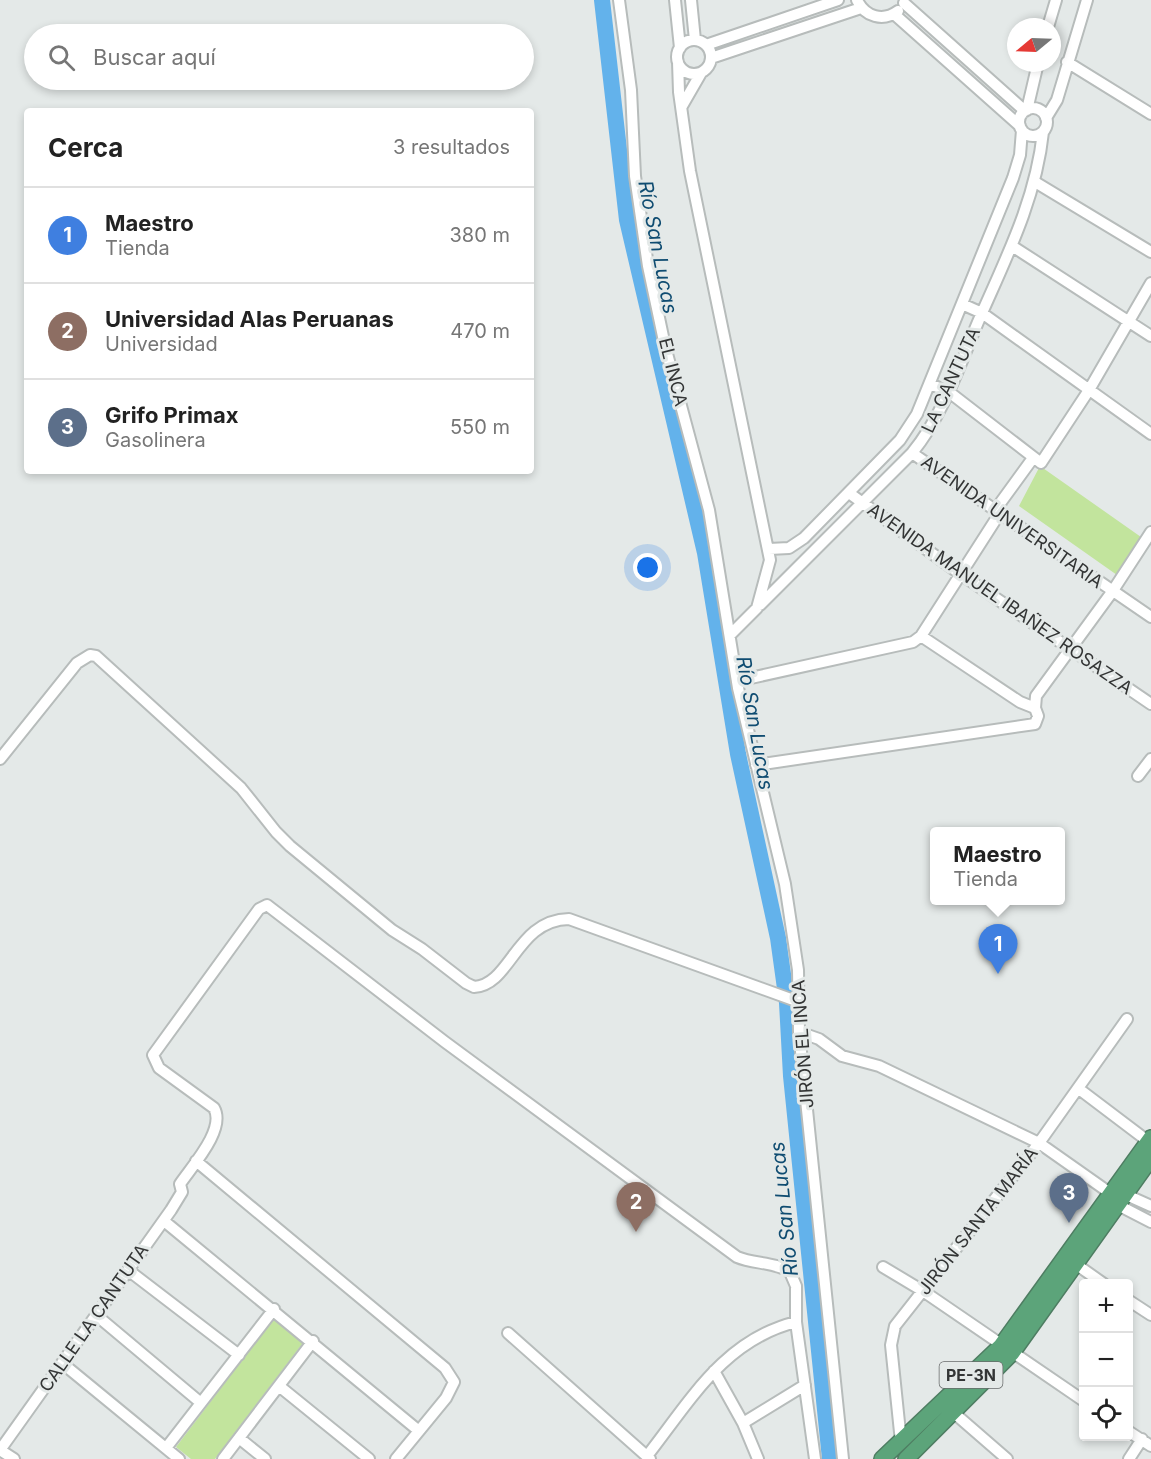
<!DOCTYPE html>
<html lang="es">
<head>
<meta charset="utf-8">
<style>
	:root { --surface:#fff; --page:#f6f6f6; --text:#222; --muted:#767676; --line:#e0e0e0; --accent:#7c3aed }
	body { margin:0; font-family:Inter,sans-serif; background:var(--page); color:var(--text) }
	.controls { position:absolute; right:18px; bottom:18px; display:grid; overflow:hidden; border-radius:6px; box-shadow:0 3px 9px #0003 }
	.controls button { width:54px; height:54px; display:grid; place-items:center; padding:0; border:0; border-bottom:2px solid var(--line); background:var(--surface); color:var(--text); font:30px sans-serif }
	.compass { position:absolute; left:1007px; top:18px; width:54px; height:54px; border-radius:50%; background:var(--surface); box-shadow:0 3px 9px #0003; rotate:251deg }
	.you { position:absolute; left:648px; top:568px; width:21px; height:21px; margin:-15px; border:4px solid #fff; border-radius:50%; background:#1a73e8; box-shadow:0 0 0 9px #1a73e833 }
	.badge { display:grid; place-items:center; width:39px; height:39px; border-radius:50%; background:var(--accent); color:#fff; font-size:20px; font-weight:700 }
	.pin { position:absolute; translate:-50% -50px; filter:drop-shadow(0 2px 3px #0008) }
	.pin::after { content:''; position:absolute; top:32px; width:21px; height:18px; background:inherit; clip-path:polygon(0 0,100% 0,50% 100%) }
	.popup { position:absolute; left:930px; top:827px; width:135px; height:78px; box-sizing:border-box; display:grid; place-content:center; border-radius:6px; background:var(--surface); filter:drop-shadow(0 2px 4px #0005); font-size:20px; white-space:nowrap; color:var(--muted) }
	.popup b { font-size:22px; color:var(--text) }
	.popup::after { content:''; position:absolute; left:50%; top:100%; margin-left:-12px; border:12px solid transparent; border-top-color:var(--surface) }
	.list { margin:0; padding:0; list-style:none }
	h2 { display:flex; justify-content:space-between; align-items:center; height:78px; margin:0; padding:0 24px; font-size:26px }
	h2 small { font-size:20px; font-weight:400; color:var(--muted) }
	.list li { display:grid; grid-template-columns:39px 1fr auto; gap:18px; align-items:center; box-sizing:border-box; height:96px; padding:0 24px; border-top:2px solid var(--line) }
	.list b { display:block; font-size:22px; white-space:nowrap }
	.list p { margin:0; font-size:20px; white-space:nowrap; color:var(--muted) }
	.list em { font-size:20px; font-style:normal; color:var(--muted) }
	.icon { flex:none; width:33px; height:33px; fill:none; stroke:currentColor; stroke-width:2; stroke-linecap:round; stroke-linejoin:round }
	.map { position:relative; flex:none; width:1151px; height:1459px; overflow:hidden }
	.search { position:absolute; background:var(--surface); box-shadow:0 3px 9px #0003; left:24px; top:24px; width:510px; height:66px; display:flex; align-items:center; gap:15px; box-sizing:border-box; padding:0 21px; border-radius:33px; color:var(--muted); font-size:22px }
	.panel { position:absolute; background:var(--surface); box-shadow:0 3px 9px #0003; left:24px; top:108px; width:510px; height:366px; border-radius:6px }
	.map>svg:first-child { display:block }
</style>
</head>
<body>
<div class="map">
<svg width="1151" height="1459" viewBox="0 0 1151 1459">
	<rect width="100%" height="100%" fill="#e4e9e8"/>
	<!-- green -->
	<path fill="#c2e49d" d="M1040,466l101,71 -24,38 -98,-69z
		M274,1318l29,25 -88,116h-24l-15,-12z"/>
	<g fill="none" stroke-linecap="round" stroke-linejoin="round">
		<!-- river -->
		<path stroke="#63b2eb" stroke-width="16" d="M602,0l25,220 78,333 33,201 40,184 9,65 4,73 39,383"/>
		<!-- minor casing -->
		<g stroke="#b7bcbb" stroke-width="14">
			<path id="minor" d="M619,0l12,90 4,86 13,90 17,80 44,164 29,178 47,196 13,86 1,62 44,427
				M675,0l5,48
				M691,0l4,40
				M857,0c8,17 26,22 41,11
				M904,3l121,108
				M894,14l126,112
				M1048,27l8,-27
				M677 57a17 17 0 1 1 34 0a17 17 0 1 1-34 0Z
				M706,45l132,-45
				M711,58l150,-50
				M678,62l1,30 11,79 80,389 -13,48 -27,27
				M1067,62l84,52
				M682,106l19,-33
				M1019 122a14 14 0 1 1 28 0a14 14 0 1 1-28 0Z
				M1027,110l11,-47
				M1046,118l11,-18 30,-100
				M1035,182l116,70
				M1012,246l139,90
				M962,304l20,9 169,121
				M930,384l19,8 92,71 48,-73 62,-107
				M912,453l239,164
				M849,493l110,80 192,131
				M769,549l20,-1 15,-10 96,-98 17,-26 96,-236 7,-23 2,-25
				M760,605l152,-152c31,-38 47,-86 66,-131 27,-62 58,-122 65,-190
				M921,636l99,66 15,6
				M737,681l176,-39 8,-6 75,-117 5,-17 32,-44
				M0,759l77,-96 13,-8 6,1 145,132 35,44 14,14 102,84 30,19 44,34 8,4c37,-2 42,-67 95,-68l230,83
				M756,765l279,-41 3,-8 -3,-8 1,-12 76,-104 39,-60
				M1138,776l13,-17
				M799,1032l20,7 23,17 37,10 160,77 71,50 8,12 33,17
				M1079,1089l70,53
				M196,1161l249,207 9,14 -8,16 -50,61
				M1122,1193l29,13
				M164,1221l255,210
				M1070,1260l34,24
				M883,1267l40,24 161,110
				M128,1270l111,85
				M1128,1300l23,15
				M96,1315l105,88
				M508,1333l142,126
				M62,1363l117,96
				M714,1371l29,52 15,36
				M279,1386l90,73
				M954,1413l53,46
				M743,1423l62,-38
				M1128,1431l23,15
				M239,1438l26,21
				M901,1442l-10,-97 4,-19 144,-183 88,-124
				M166,1448l108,-139
				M0,1450l171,-240 11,-18 -2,-8c13,-19 46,-55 34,-76l-55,-40 -6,-13 106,-146 8,-4 178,137 292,215c16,7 39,5 53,15l6,14v36l19,137
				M0,1450l14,9
				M647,1456c43,-55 77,-116 149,-134
				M223,1459l90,-118
				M1129,1459l13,-20"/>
		</g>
		<!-- highway casing -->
		<g stroke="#4e7d62" stroke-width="18">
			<path id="highway" d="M882,1459l119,-113 150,-208
				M906,1459l106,-106 139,-195"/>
		</g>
		<!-- minor -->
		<use href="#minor" stroke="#fff" stroke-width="10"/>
		<!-- highway -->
		<use href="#highway" stroke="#5ca47a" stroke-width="15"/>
	</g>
	<g text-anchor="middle" stroke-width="6" stroke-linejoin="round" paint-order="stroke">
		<!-- shield labels -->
		<rect fill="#e4e9e8" stroke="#686b6b" stroke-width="1.5" x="939.5" y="1362" width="63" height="26" rx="4.5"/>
		<g font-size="16" font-weight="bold" fill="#333535">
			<text x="971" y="1381">PE-3N</text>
		</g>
		<!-- street labels -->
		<g font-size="18" fill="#333535" stroke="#e4e9e8">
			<text transform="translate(673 372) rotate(76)" y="6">EL INCA</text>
			<text transform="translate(951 380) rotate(-65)" y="6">LA CANTUTA</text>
			<text transform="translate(1012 522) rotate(35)" y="6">AVENIDA UNIVERSITARIA</text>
			<text transform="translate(1000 599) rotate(35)" y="6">AVENIDA MANUEL IBAÑEZ ROSAZZA</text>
			<text transform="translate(803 1044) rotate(-94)" y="6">JIRÓN EL INCA</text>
			<text transform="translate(978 1221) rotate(-52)" y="6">JIRÓN SANTA MARÍA</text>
			<text transform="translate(94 1318) rotate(-55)" y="6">CALLE LA CANTUTA</text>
		</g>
		<!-- water labels -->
		<g font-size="20" font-style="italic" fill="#0f4c71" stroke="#e4e9e8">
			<text transform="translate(658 247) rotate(79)" y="7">Río San Lucas</text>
			<text transform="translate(755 723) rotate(80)" y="7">Río San Lucas</text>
			<text transform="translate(784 1209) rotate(-96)" y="7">Río San Lucas</text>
		</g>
	</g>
</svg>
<div class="controls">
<button>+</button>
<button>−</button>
<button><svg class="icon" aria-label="locate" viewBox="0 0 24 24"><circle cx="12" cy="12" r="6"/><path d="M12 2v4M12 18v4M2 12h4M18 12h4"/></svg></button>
</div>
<svg class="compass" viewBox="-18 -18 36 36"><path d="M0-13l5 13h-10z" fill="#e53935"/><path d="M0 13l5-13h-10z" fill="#767676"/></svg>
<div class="you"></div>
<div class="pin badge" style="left:998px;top:974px;background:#3f7fe0">1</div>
<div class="popup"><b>Maestro</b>Tienda</div>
<div class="pin badge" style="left:636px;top:1232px;background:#8d6e63">2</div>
<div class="pin badge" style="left:1069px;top:1223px;background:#5c6f8a">3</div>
<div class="search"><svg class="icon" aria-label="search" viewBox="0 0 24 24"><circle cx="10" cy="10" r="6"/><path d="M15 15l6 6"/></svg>Buscar aquí</div>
<section class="panel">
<h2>Cerca<small>3 resultados</small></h2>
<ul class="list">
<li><span class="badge" style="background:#3f7fe0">1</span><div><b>Maestro</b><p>Tienda</p></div><em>380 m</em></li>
<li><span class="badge" style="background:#8d6e63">2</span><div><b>Universidad Alas Peruanas</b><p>Universidad</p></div><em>470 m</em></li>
<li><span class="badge" style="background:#5c6f8a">3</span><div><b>Grifo Primax</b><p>Gasolinera</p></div><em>550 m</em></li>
</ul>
</section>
</div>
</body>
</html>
